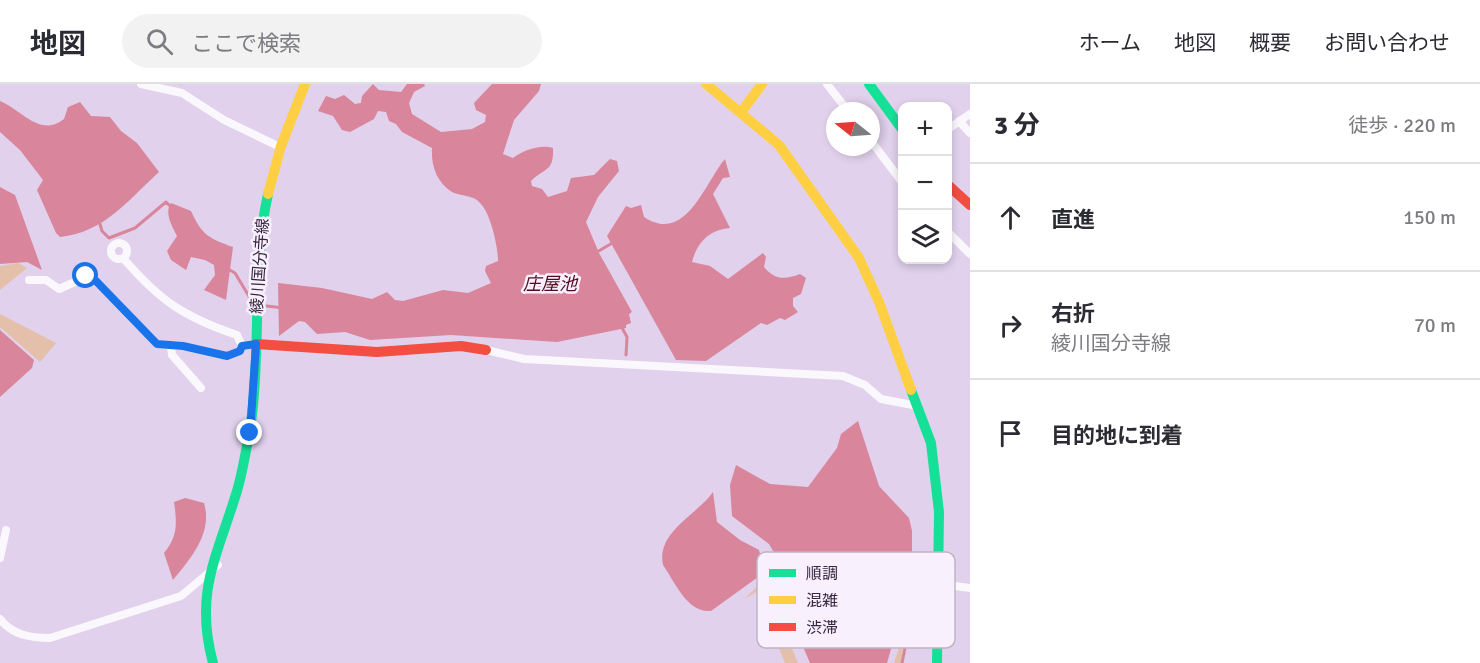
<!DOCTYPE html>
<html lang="ja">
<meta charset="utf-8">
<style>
body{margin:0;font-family:Signika,"Noto Sans JP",sans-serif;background:#f2f2f3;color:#2b2b33}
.controls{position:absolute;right:18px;top:18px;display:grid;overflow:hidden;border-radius:12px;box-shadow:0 3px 9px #0003}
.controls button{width:54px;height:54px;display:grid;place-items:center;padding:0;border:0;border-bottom:2px solid #e1e1e2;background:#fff;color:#2b2b33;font:30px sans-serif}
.compass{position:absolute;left:826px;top:18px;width:54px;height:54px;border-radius:50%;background:#fff;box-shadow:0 3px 9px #0003;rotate:287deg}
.stop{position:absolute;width:18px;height:18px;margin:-14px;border:4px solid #1a73e8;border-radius:50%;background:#fff}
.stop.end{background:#1a73e8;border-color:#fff;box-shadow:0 2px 6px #0008}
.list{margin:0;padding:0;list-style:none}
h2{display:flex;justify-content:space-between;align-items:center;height:78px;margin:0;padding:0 24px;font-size:26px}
h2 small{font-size:20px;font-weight:400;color:#7c7c81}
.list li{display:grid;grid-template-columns:39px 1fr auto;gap:18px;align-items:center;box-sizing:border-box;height:108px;padding:0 24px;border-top:2px solid #e1e1e2}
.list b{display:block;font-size:22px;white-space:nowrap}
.list p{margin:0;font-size:20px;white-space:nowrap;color:#7c7c81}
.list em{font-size:20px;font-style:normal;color:#7c7c81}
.icon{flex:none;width:33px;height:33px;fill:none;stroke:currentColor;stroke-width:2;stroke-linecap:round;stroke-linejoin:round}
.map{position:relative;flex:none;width:970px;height:579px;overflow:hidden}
header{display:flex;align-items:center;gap:36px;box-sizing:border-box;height:84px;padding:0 30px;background:#fff;border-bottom:2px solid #e1e1e2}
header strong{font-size:28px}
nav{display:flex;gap:33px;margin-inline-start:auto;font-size:21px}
.search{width:420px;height:54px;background:#f2f2f3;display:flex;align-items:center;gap:15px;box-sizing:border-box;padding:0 21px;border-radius:33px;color:#7c7c81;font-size:22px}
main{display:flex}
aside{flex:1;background:#fff}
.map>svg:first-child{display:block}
.green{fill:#e4c0aa}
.water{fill:#d9859b}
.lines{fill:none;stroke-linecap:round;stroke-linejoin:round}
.stream{stroke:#d9859b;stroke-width:3}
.street{stroke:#faf8fc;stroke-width:8}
.fast{stroke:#16e098;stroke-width:10}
.slow{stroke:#ffcf43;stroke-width:10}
.jam{stroke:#f24e42;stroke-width:10}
.route{stroke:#1a73e8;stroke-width:8}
.labels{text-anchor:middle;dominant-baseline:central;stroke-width:5;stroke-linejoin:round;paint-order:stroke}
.street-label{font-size:16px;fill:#35273f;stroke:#f8f0fd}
.water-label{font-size:18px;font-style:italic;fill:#530a1e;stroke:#f8f0fd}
.key{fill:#f8f0fd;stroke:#beb4c4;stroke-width:1.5}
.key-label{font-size:16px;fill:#35273f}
</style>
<header>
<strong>地図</strong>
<div class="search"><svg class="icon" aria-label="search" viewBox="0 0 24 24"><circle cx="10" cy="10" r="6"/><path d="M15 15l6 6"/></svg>ここで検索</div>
<nav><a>ホーム</a><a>地図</a><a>概要</a><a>お問い合わせ</a></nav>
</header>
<main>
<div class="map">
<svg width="970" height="579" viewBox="0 0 970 579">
<rect width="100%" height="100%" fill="#e1d1ec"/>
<path class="green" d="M 18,179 L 27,184 L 0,206 L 0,182 Z
M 0,230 L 56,259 L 40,278 L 0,243 Z
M 765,499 L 769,500 L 782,541 L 798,579 L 785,579 L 771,545 L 764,504 L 744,515 L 759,501 Z
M 916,513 L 923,515 L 926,525 L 904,558 L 901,579 L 894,579 Z"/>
<path class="water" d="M 373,0 L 379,6 L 401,8 L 407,0 L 424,0 L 425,2 L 414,8 L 409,19 L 412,30 L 441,48 L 472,45 L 485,38 L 486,31 L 476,26 L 474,19 L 492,0 L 541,0 L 539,7 L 514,36 L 503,70 L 513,74 C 523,66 541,60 553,64 C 554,88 545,83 531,97 L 532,102 L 542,105 L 548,113 L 567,107 L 571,94 L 594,91 L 610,75 L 617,77 L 619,87 L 598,113 L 586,138 L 599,169 L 632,228 L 629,230 L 631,239 L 626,241 L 626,244 L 557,258 L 451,251 L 370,256 L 345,248 L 317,250 L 305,238 L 299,237 L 279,252 L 278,199 L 322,204 L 372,215 L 387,208 L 395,216 L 403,217 L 443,206 L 468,209 L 491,199 L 485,187 L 486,182 L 498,177 C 498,163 491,131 481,120 C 473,110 462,113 452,108 C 436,98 431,81 432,64 L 402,48 L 396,40 L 389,37 L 386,28 L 378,27 L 374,35 L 350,48 L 342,46 L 333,32 L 318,27 L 326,12 L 335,15 L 344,11 L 355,20 L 361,19 L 362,12 Z
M 0,17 C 22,26 40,54 64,35 L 68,23 L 80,18 L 91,32 L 110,33 L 121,47 L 137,59 L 159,88 C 127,117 105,148 60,153 L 56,149 L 37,106 L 43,96 L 20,66 L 0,48 Z
M 725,75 L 730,93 L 723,94 L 713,110 L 730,144 C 709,146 697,158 692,178 L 710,182 L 728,195 L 763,169 L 766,173 L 764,183 C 775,196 784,196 800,190 L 806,194 L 801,210 L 793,214 L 793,222 L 798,228 L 785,236 L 780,234 L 767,241 L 761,239 L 706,277 L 676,276 L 607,152 L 626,122 L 631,124 L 641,121 L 644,133 C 686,161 705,98 725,75 Z
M 0,103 L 15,111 L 42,186 L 27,178 L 0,180 Z
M 171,119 L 191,127 C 202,151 208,154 233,163 L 226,216 L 204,206 L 215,191 L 214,181 L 205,176 L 191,173 L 186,186 L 171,176 L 167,167 L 177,152 C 172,142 164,129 171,119 Z
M 0,246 L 34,276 L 32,284 L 0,313 Z
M 858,337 L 879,402 L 909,434 L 912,447 L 912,482 L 907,510 L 887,579 L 810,579 L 792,537 L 776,472 L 769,460 L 732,432 L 730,401 L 736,381 L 770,400 L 808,403 L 837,364 L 841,350 Z
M 713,408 L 717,438 L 740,456 L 759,466 L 765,488 L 711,527 C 687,529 675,498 663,481 C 656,448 697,431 713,408 Z
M 185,414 L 204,419 C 213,449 191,474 173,496 L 164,469 C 178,452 177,439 174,418 Z"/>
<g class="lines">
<path class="stream" d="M 100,140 L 102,147 L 109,154 L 135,144 L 166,118 L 172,124
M 597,168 L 614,158
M 228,185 L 235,189 L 250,214
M 267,222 L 283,224
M 621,242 L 627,253 L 626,271
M 907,487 L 933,480 L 933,478
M 902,579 L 906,559 L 920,541 L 928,517 L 904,507"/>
<path class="street" d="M 141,0 L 182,9 L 224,36 L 280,63
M 827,0 L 848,27
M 959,37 L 970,49
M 948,45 L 970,30
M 871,57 L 902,98
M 948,148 L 970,170
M111 167a8 8 0 1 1 16 0a8 8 0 1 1-16 0Z
M 123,174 C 160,217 184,233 237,251 L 242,262
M 29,196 L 46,196 L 59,205 L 86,193 L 96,197 L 157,260 L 182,262 L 227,272 L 240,267 L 242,262 L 256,260
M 171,263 L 172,271 L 201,304
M 486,266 L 524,275 L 843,292 L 865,301 L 881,315 L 918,322
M 0,474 L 6,446
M 940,500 L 970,504
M 0,535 C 12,551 31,554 50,554 L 181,512 L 218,481"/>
<path class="fast" d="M 869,0 L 902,45
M 911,306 L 931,359 L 939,428 L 937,579
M 213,579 C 194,508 217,473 237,407 C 244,383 248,357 252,331 C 261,257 252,183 268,110"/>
<path class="slow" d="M 706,0 L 779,61 L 859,174 L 879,218 L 911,306
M 742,27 L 762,0
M 268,110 L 281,62 L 305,0"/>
<path class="jam" d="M 948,101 L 970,121
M 256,260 L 377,268 L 461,262 L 486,266"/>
</g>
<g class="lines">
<path class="route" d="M 86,192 L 96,197 L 157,260 L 183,262 L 227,272 L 240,267 L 242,262 L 256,260 L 250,349"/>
</g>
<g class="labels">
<g class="street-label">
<text transform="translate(260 182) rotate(-86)">綾川国分寺線</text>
</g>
<g class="water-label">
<text x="550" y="200">庄屋池</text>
</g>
</g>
<rect x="757" y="468" width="198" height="96" rx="9" class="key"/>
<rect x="769" y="485" width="27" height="8" fill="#16e098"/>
<rect x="769" y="512" width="27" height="8" fill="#ffcf43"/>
<rect x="769" y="539" width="27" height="8" fill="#f24e42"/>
<g class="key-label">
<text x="806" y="495">順調</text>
<text x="806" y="522">混雑</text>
<text x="806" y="549">渋滞</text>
</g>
</svg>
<div class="controls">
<button>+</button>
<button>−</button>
<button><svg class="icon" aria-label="layers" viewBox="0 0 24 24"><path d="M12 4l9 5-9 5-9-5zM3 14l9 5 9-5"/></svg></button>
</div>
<svg class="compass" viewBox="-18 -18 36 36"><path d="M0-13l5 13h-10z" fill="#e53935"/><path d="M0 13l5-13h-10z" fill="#7c7c81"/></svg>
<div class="stop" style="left:86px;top:192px"></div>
<div class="stop end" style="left:250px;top:349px"></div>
</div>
<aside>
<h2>3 分<small>徒歩 · 220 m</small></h2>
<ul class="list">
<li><svg class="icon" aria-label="ahead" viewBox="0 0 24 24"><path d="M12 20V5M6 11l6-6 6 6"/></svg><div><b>直進</b></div><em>150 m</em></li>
<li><svg class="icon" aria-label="right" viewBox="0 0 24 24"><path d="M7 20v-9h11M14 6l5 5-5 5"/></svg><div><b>右折</b><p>綾川国分寺線</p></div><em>70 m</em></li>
<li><svg class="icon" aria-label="arrive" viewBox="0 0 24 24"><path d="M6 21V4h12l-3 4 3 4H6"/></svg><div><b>目的地に到着</b></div></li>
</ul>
</aside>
</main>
